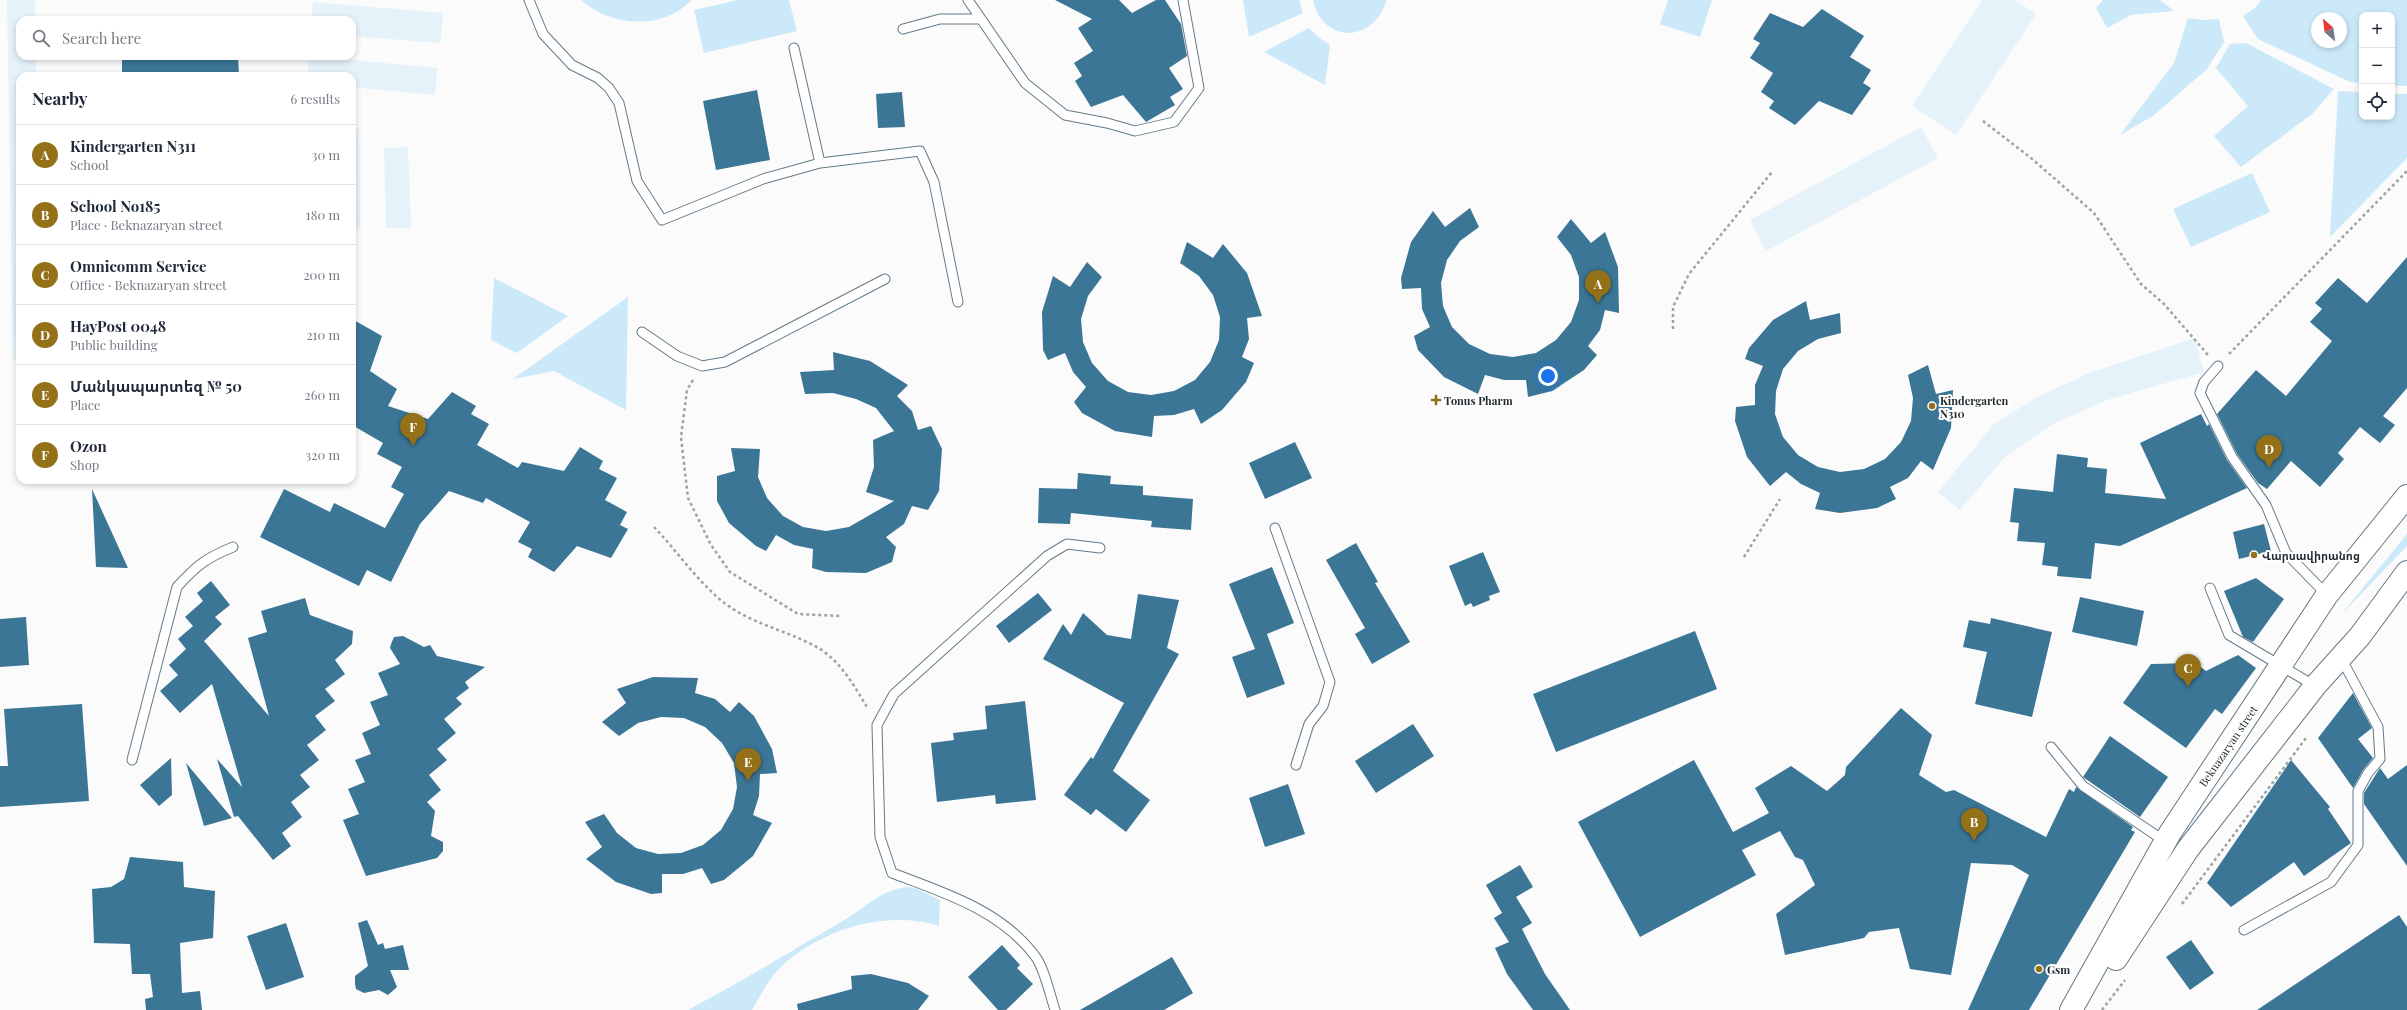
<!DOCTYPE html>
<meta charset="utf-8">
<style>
body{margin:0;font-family:"Playfair Display","Noto Sans Armenian",serif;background:#f6f6f7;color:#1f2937}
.controls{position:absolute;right:12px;top:12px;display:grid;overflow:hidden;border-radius:8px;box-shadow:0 2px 6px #0003}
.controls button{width:36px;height:36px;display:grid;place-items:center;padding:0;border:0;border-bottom:1px solid #e0e1e3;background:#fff;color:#1f2937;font:20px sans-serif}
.compass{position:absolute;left:2311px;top:12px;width:36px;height:36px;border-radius:50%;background:#fff;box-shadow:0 2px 6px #0003;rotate:332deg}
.you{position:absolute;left:1548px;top:376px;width:14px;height:14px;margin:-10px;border:3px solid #fff;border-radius:50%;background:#1a73e8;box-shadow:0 0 0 6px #1a73e833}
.badge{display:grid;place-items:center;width:26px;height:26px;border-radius:50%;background:#947018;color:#fff;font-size:13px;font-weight:700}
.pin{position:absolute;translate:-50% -33px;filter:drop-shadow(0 1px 2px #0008)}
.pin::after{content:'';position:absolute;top:21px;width:14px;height:12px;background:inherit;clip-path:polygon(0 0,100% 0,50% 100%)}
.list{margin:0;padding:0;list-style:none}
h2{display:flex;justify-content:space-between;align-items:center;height:52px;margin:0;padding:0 16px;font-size:17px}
h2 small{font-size:13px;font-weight:400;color:#747a83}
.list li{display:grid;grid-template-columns:26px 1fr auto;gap:12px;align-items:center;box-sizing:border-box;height:60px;padding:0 16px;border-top:1px solid #e0e1e3}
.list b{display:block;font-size:15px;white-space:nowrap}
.list p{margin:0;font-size:13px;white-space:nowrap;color:#747a83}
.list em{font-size:13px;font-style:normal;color:#747a83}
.icon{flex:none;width:22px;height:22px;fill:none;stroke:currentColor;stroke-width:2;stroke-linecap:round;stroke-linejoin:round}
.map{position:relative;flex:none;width:2407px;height:1010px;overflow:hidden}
.search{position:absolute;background:#fff;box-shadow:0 2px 6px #0003;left:16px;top:16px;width:340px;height:44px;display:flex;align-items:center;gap:10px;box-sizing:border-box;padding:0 14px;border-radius:12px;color:#747a83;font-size:15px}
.panel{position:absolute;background:#fff;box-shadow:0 2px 6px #0003;left:16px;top:72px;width:340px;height:412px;border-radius:12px}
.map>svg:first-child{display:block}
.built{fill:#e5f2fa}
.green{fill:#cce9fa;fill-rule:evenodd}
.building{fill:#3b7697}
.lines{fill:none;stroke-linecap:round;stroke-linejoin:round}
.service-casing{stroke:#637a88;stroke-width:11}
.tertiary-casing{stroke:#637a88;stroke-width:24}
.path{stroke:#9da2a4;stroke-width:2.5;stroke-dasharray:3 3;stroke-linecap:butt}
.service{stroke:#fff;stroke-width:9}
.tertiary{stroke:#fff;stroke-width:22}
.poi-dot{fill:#947018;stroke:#fff;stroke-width:1.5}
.labels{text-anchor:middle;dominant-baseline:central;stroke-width:4;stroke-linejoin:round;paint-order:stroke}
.poi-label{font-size:11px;font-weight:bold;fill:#202a2f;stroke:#fff;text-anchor:start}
.street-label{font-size:11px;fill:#202a2f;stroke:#fff}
</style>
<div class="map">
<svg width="2407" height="1010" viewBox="0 0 2407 1010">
<rect width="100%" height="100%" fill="#fbfbfb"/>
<path class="built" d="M 7,0 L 35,0 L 35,20 L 20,20 L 20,56 L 36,56 L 36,76 L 20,76 L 20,359 L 13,359 Z
M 1982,0 L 2015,0 L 2036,14 L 1956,135 L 1912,106 Z
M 313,2 L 443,13 L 440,43 L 352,36 L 352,20 L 311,20 Z
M 309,56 L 437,68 L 435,95 L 352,87 L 352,76 L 307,76 Z
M 1921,127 L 1938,158 L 1766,251 L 1750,220 Z
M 352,129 L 359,129 L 360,228 L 352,229 Z
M 408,147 L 411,228 L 386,228 L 384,148 Z
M 2195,338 L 2204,372 L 2107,400 L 2053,424 L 2005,457 L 1960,510 L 1938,492 L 1994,424 L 2037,397 L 2092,372 Z"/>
<path class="green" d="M 581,0 L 692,0 C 687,4 681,10 675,13 C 644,29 606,22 581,0 Z
M 738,0 L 789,0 L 797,31 L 704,53 L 694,10 Z
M 1243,0 L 1299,0 L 1303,13 L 1249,37 Z
M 1313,0 L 1386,0 L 1386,2 C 1372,43 1323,44 1313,0 Z
M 1668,0 L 1712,0 L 1700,37 L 1660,24 Z
M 2103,0 L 2160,0 L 2174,11 L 2131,15 L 2107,28 L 2096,8 Z
M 2261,0 L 2407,0 L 2407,86 L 2392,86 L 2392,15 L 2362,15 L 2362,83 L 2350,82 L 2258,39 L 2243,16 L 2256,7 ZM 2317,18 L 2341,18 L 2341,42 L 2317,42 Z
M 2188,18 L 2205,20 L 2219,19 L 2224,42 L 2207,69 L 2153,116 L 2120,135 L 2174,63 Z
M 1309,28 L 1318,37 L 1330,45 L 1325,85 L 1264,52 Z
M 2246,43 L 2334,89 L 2312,114 L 2241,167 L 2214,136 L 2248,106 L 2216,68 L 2230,44 Z
M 2338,91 L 2362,92 L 2362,117 L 2392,117 L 2392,94 L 2407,94 L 2407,158 L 2330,237 Z
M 2252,173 L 2270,212 L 2191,247 L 2173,209 Z
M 494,278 L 568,316 L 517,353 L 491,340 Z
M 628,297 L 626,410 L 554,371 L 513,379 Z
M 2407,534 L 2407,546 L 2340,616 Z
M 907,887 L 915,888 L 940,900 L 939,926 C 886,909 818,930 779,969 C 768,980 760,997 752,1010 L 688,1010 C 740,982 790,952 841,922 C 864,909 880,890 907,887 Z"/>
<path class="building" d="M 1055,0 L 1119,0 L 1132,13 L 1156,0 L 1165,0 L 1181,24 L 1187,56 L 1169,68 L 1183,89 L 1170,97 L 1175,105 L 1146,122 L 1123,95 L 1091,107 L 1075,81 L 1082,76 L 1074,63 L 1093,51 L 1078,28 L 1092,19 Z
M 1822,9 L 1864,36 L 1850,57 L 1871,70 L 1863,83 L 1871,88 L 1852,115 L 1819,101 L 1795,125 L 1769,108 L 1774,101 L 1761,92 L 1773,73 L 1750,58 L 1760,43 L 1753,39 L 1770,13 L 1803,27 Z
M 132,56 L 238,56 L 239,76 L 122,76 L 122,58 Z
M 757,90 L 770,160 L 716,170 L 703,101 Z
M 902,92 L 905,127 L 878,128 L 876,94 Z
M 1470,208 L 1479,227 L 1460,241 L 1447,260 L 1441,283 L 1443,306 L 1452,327 L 1469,344 L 1490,354 L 1513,357 L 1536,353 L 1556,340 L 1571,322 L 1579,300 L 1579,277 L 1571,255 L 1557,237 L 1571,219 L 1591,243 L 1605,232 L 1618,267 L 1619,313 L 1605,310 L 1600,330 L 1588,346 L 1597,355 L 1584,370 L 1552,391 L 1528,397 L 1526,380 L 1504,380 L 1485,375 L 1478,394 L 1444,377 L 1418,350 L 1414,336 L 1430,327 L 1422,309 L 1421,288 L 1402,289 L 1401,278 L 1411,242 L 1433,211 L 1445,227 Z
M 1187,242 L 1213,258 L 1223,244 L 1247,273 L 1262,316 L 1247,318 L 1249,339 L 1242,357 L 1254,363 L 1246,382 L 1222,410 L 1201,424 L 1194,409 L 1174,415 L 1154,416 L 1152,437 L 1115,431 L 1082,413 L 1074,402 L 1086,387 L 1073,372 L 1065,353 L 1048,360 L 1043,350 L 1042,312 L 1053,276 L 1070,287 L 1087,262 L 1102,277 L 1088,296 L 1081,319 L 1083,342 L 1092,363 L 1108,381 L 1128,392 L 1151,395 L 1174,391 L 1195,380 L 1210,362 L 1219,340 L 1220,317 L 1213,295 L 1199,276 L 1180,263 Z
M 2407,257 L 2407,388 L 2383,416 L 2395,425 L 2380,443 L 2360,427 L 2338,453 L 2344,459 L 2320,487 L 2291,461 L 2267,489 L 2258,483 L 2237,454 L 2217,414 L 2256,370 L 2286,396 L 2332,341 L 2310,322 L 2322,309 L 2315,303 L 2338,278 L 2367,303 Z
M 1806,301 L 1810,320 L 1840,313 L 1841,333 L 1818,339 L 1798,351 L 1783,369 L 1776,391 L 1775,414 L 1783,437 L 1798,455 L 1818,467 L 1840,472 L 1864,469 L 1885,459 L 1901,442 L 1911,421 L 1913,398 L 1908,375 L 1928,365 L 1936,394 L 1953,390 L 1951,428 L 1933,470 L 1921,461 L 1908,478 L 1890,487 L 1896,499 L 1877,508 L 1840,513 L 1815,509 L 1820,493 L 1801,484 L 1786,472 L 1770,486 L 1747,457 L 1735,421 L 1736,407 L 1755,405 L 1755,385 L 1763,366 L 1745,359 L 1749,348 L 1773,320 Z
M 352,319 L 382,336 L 370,371 L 397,389 L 388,406 L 428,419 L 452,392 L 476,406 L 471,414 L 489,424 L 477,445 L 518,468 L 522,462 L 564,471 L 580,447 L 603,461 L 599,469 L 617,478 L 605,500 L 627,512 L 620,525 L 628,529 L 611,558 L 577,546 L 554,572 L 528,557 L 532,549 L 518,542 L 530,522 L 486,498 L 483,503 L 449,491 L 420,524 L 391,582 L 367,570 L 359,586 L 260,537 L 284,489 L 330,512 L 334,503 L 385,528 L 404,494 L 391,487 L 402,467 L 377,454 L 383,443 L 352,425 Z
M 833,352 L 870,361 L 908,385 L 897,396 L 912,411 L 918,430 L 931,426 L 942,449 L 939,491 L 928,510 L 912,506 L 904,524 L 886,537 L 896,547 L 892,562 L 866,573 L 826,572 L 812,568 L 813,549 L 794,545 L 776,535 L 766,551 L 756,546 L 729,523 L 717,501 L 717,476 L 735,471 L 731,448 L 760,449 L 758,477 L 767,498 L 783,516 L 803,527 L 826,531 L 849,527 L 894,501 L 866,492 L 874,467 L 873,440 L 894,431 L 876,408 L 856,399 L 833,393 L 805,394 L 800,372 L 834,370 Z
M 2201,414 L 2207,426 L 2209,424 L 2227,460 L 2247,488 L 2120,546 L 2095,543 L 2091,579 L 2057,576 L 2058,567 L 2042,565 L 2045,543 L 2017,541 L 2019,523 L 2010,522 L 2014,488 L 2053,492 L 2057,454 L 2088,458 L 2087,467 L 2107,469 L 2105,493 L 2166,499 L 2140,443 Z
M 1295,442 L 1312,478 L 1265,499 L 1249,463 Z
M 1078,473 L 1111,476 L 1110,484 L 1143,486 L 1143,495 L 1193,499 L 1191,530 L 1151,527 L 1152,521 L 1071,513 L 1070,524 L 1038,523 L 1039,488 L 1077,489 Z
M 92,489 L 128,568 L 96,567 Z
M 2264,524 L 2271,551 L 2239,559 L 2233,532 Z
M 1356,543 L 1378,582 L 1375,583 L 1410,642 L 1372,664 L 1355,634 L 1365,628 L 1326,560 Z
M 1483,552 L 1500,592 L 1489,596 L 1490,600 L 1473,607 L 1471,603 L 1465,606 L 1449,566 Z
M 1272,567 L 1294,623 L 1267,634 L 1285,684 L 1247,698 L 1232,657 L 1255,649 L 1229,584 Z
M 2256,578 L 2284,599 L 2253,642 L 2243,637 L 2224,591 Z
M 211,581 L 230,605 L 215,617 L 222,624 L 204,641 L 269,716 L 248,638 L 267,632 L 261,611 L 305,598 L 310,615 L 353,631 L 352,644 L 335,660 L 345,674 L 325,689 L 335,701 L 315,716 L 326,730 L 307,745 L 319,760 L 300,775 L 310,787 L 291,802 L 302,817 L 282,833 L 291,846 L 273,860 L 238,816 L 234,817 L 217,759 L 242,787 L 212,684 L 180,713 L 160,691 L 178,675 L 169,665 L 186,649 L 178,639 L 193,626 L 185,617 L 203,601 L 197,593 Z
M 1038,593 L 1052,610 L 1009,643 L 996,626 Z
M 1138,594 L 1179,600 L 1167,648 L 1179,654 L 1113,771 L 1150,800 L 1126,832 L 1096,809 L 1091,815 L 1064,795 L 1091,757 L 1093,759 L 1124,703 L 1043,659 L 1063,624 L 1071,635 L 1083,613 L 1107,635 L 1131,639 Z
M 2080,597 L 2144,611 L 2137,646 L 2072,632 Z
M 26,617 L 29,665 L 0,667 L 0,619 Z
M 1991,618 L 2052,632 L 2032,717 L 1975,704 L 1987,652 L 1963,647 L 1969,620 L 1990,624 Z
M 1695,631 L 1717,689 L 1556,752 L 1533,694 Z
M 403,636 L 424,647 L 430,645 L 437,656 L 485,667 L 465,682 L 469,688 L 456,698 L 462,704 L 444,719 L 456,733 L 437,749 L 447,760 L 429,775 L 441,790 L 427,802 L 435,811 L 431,836 L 443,842 L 443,851 L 437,858 L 366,876 L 343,820 L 359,814 L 348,789 L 365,782 L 355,760 L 371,754 L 362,733 L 380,725 L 370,702 L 388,695 L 378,673 L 400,664 L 390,648 L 391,644 L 394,637 Z
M 2238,655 L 2256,668 L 2222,714 L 2215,709 L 2186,748 L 2123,703 L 2151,664 L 2195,663 L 2206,671 Z
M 653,677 L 698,678 L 695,693 L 715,699 L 730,712 L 739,702 L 754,716 L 772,749 L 777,773 L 760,774 L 759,796 L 753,815 L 772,823 L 753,856 L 724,880 L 711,884 L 702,868 L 683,874 L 662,874 L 662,893 L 651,894 L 616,882 L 586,859 L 602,847 L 585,822 L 604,814 L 617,833 L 636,848 L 658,854 L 681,853 L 703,845 L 721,830 L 733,809 L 737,787 L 734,763 L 722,743 L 705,727 L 684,718 L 661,717 L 638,723 L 619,736 L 602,722 L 626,703 L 617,689 Z
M 2353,693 L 2372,728 L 2358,739 L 2373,758 L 2363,770 L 2353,788 L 2318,738 Z
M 1025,701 L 1036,800 L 996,804 L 995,795 L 937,802 L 931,743 L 954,740 L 953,733 L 987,729 L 985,706 Z
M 82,704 L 89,801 L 0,807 L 0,766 L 8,766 L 4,709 Z
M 1901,708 L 1932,735 L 1919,775 L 1946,792 L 1954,790 L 2046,837 L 2069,789 L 2074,792 L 2076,787 L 2133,827 L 2131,830 L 2135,832 L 2029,1010 L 1968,1010 L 2029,875 L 2012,865 L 1971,863 L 1951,975 L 1910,969 L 1899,928 L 1869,932 L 1864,938 L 1785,955 L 1776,914 L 1815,885 L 1803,860 L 1795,857 L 1780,831 L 1742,850 L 1756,875 L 1640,937 L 1578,822 L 1694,760 L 1733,832 L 1769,813 L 1755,788 L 1791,766 L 1827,791 L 1845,775 L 1846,767 Z
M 1413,724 L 1434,756 L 1376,793 L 1355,761 Z
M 2110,736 L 2168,777 L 2140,817 L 2083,777 Z
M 171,758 L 172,795 L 159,806 L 140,785 Z
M 2291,760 L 2330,807 L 2328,809 L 2351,843 L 2304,876 L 2294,862 L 2231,907 L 2207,883 Z
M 186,763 L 232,818 L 204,826 Z
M 2407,765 L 2407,866 L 2364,804 L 2364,793 L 2380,768 L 2388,779 Z
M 1288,784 L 1305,834 L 1265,847 L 1249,798 Z
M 130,857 L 183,862 L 184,887 L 215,891 L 213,938 L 180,943 L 182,993 L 200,991 L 202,1010 L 146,1010 L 145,999 L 153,997 L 150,974 L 132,974 L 130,944 L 94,943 L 92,889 L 111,887 L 124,879 Z
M 1520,865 L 1533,887 L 1516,897 L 1532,923 L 1522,929 L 1545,974 L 1570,1010 L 1533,1010 L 1507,974 L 1495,948 L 1509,942 L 1494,918 L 1502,913 L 1486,885 Z
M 2399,915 L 2407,927 L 2407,1010 L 2257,1010 Z
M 367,920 L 378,945 L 383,943 L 385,949 L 403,945 L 409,970 L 390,970 L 397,987 L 388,995 L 379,990 L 364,993 L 356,989 L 355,984 L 355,976 L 368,966 L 358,923 Z
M 286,923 L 304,977 L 266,990 L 247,936 Z
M 2191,940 L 2214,973 L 2190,990 L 2166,957 Z
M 1002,945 L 1020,965 L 1017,968 L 1033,984 L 1006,1010 L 998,1010 L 968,977 Z
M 1172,957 L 1193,993 L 1164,1010 L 1080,1010 Z
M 871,974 L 908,983 L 929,996 L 918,1010 L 798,1010 L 797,1004 L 852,989 L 851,976 Z"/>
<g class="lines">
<g class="service-casing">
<path id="service" d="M 529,0 L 543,34 L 572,65 L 598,78 L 609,88 L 619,103 L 637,181 L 662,220 L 763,179 L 820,163 L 920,151 L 934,182 L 958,302
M 968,0 L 1025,83 L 1065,115 L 1107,123 L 1135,131 L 1174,122 L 1199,88 L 1183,0
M 903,29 L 940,19 L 981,19
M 794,48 L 820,163
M 642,332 L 677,356 L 702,366 L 725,362 L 885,279
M 2218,366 L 2204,382 L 2200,393 L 2232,457 L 2266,505 L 2286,553 L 2327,595
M 1275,528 L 1330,682 L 1323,706 L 1309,724 L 1296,765
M 2210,588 L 2229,635 L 2315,686
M 2051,747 L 2083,786 L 2166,842
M 132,760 L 177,587 C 197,565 206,558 233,547
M 2244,930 L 2331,882 L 2358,845 L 2358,791 L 2368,773 L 2380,759 L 2378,727 L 2341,658
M 1055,1010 C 1050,995 1044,967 1035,956 C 1001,910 942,892 892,873 L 880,837 L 877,725 L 894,694 L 1047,556 L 1067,544 L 1100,548"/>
</g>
<g class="tertiary-casing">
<path id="tertiary" d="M 2116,959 L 2188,849 L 2315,686 L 2360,636 L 2407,572
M 2071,1010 L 2170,833 L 2327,595 L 2407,496"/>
</g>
<path class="path" d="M 1983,121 L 2031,158 L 2094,213 L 2141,284 L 2164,304 L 2208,355
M 1673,329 L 1673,307 L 1689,274 L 1772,172
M 2229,354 L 2407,171
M 693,380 L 687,390 L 681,437 L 688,498 L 711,545 L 730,572 L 798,614 L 841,616
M 654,527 C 678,552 699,584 727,605 C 754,624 784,630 813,645 C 838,657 854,685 868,709
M 1744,557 L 1780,499
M 2182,904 L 2306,738
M 2102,1010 L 2125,980"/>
<use href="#service" class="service"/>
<use href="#tertiary" class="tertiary"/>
</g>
<g class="poi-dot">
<path d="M1434 394h4v4h4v4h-4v4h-4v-4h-4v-4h4z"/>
<circle cx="1932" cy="406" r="4"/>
<circle cx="2254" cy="555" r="4"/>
<circle cx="2039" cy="969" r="4"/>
</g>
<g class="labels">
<g class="poi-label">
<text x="1444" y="400">Tonus Pharm</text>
<text x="1940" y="400">Kindergarten<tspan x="1940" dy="13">N310</tspan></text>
<text x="2262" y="555">Վարսավիրանոց</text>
<text x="2047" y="969">Gsm</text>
</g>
<g class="street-label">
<text transform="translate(2228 746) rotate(-56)">Beknazaryan street</text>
</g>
</g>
</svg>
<div class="controls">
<button>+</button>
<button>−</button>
<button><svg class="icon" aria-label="locate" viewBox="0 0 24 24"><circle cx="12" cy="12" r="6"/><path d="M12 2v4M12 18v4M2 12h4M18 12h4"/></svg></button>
</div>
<svg class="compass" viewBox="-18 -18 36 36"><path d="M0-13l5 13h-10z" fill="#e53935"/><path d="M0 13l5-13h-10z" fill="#747a83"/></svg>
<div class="you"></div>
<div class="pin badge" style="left:1598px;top:303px">A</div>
<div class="pin badge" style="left:1974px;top:841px">B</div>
<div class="pin badge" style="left:2188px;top:687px">C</div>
<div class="pin badge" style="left:2269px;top:468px">D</div>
<div class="pin badge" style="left:748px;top:781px">E</div>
<div class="pin badge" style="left:413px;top:446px">F</div>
<div class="search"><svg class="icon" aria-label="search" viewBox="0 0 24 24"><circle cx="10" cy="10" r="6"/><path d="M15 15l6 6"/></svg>Search here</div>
<section class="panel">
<h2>Nearby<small>6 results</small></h2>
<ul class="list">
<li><span class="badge">A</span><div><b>Kindergarten N311</b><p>School</p></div><em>30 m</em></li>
<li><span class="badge">B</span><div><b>School No185</b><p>Place · Beknazaryan street</p></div><em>180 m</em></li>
<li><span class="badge">C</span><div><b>Omnicomm Service</b><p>Office · Beknazaryan street</p></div><em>200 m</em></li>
<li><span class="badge">D</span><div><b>HayPost 0048</b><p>Public building</p></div><em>210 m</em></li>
<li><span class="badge">E</span><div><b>Մանկապարտեզ № 50</b><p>Place</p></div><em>260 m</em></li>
<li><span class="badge">F</span><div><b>Ozon</b><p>Shop</p></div><em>320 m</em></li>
</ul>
</section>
</div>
